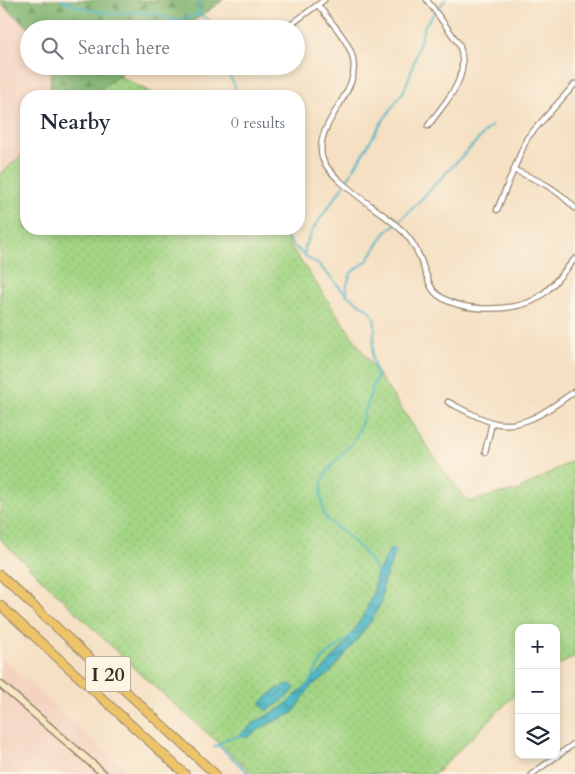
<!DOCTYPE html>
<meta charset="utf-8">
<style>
body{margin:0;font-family:Cardo,serif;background:#f6f6f7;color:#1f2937}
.controls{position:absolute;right:15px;bottom:15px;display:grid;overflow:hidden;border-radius:10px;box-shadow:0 2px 8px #0003}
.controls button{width:45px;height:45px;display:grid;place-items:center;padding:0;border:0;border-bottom:1px solid #e0e1e3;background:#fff;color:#1f2937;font:25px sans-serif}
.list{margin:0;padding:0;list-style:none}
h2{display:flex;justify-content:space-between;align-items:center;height:65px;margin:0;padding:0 20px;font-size:21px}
h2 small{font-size:16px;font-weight:400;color:#747a83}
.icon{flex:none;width:28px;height:28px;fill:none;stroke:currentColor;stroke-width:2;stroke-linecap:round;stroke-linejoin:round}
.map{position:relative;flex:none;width:575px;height:774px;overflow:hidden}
.search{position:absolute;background:#fff;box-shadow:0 2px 8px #0003;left:20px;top:20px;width:285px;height:55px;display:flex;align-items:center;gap:12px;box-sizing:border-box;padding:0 18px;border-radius:28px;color:#747a83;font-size:19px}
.panel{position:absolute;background:#fff;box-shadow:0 2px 8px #0003;left:20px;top:90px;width:285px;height:145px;border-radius:20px}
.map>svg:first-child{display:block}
.built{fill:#f4d3c0}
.grass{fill:url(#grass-dots);stroke:#6f8051}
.forest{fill:url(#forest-firs);stroke:#5e7048}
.water{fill:url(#water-waves);stroke:#427072}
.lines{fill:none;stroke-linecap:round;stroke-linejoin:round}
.stream{stroke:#4ab6c6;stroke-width:2}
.minor-casing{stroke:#988570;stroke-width:7}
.secondary-casing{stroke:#988570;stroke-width:9}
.motorway-casing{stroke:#988570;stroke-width:10}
.minor{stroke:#fff;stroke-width:4.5}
.secondary{stroke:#f8e7c3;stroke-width:6}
.motorway{stroke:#eec469;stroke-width:8}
.labels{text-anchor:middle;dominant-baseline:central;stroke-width:4.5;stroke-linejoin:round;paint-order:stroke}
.shield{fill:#fcf5e5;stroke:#75675a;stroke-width:1}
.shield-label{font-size:20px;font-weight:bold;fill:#3b2a1e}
</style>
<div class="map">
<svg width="575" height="774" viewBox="0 0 575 774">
<defs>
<pattern id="grass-dots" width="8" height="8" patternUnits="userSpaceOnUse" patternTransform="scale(1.25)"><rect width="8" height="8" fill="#a3d584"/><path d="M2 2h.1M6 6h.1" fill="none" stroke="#8db772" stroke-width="1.8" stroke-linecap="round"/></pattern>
<pattern id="forest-firs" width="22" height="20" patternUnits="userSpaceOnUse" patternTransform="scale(1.25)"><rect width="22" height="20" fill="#82b672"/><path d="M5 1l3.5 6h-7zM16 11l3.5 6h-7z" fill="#6c945d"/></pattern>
<pattern id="water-waves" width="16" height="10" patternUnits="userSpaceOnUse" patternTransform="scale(1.25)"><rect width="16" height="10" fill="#4ab6c6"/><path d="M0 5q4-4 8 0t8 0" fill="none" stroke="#3f94a0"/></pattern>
</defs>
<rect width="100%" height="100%" fill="#fcf5e5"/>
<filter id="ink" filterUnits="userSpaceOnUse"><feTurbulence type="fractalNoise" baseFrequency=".02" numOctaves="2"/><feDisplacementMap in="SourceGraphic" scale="10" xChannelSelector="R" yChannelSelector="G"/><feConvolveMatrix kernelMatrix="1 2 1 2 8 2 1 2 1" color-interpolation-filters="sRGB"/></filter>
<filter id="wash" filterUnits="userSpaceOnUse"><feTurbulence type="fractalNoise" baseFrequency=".0096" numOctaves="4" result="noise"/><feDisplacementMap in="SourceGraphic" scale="20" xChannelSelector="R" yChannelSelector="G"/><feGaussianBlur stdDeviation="1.12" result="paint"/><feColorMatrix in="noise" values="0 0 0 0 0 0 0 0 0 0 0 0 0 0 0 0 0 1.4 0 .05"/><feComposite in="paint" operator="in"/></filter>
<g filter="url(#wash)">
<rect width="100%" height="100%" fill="#f5e0c3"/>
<path class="built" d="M 0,3 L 30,29 L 29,29 L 29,66 L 51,66 L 50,96 L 26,96 L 26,152 L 0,174 Z
M 0,657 L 71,721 L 130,774 L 0,774 Z"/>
<path class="grass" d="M 117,75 L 158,96 L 92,96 Z
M 26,152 L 26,229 L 279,229 L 444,471 L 468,502 L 501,493 L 517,491 L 575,459 L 575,656 L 556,667 L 556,628 L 519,628 L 519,691 L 435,774 L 254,774 L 138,672 L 0,539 L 0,174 Z"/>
<path class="forest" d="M 0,0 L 223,0 L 183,29 L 30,29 L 0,3 Z
M 51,66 L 130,66 L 92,96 L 50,96 Z"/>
<path class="water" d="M 394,548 L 396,552 L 384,581 L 381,603 L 372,620 L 349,650 L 329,674 L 311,686 L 293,713 L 265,726 L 246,738 L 240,734 L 257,721 L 283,707 L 325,667 L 346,643 L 365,612 L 374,591 L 376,576 L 390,549 Z
M 290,684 L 295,688 L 293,691 L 278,704 L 266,711 L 260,704 C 267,696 280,685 290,684 Z"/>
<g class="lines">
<path class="stream" d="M 62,0 L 78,7 L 100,12 L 115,14 L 133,12 L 158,14 L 176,21 L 200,14 L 213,23 L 217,29
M 197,0 L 200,14
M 224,66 L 235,86 L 233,96
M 280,229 L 293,245 L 305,256 L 319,265 L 347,295 L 370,311 L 374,317 L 375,327 L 372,357 L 377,377 C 368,395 366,415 357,434 C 346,459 315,468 322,502 C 323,506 323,513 325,517 C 328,521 335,526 339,529 C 354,542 372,557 378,575
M 305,256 L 305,246 L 313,229 L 344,185 L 380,125 L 404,90 L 411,72 L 425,25 L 445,0
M 347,294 L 347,284 L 351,273 L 367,261 L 385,233 L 408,213 L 491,126
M 309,683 L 323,658 L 352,635
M 218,745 L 250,774
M 214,747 L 226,739 L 243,735"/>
</g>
</g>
<g filter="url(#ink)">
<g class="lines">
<g class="minor-casing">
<path id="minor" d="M 427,0 L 459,44 C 472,78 446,100 428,126
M 318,5 C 329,20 346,37 352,55 C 364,92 314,120 322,157 C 328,179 378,209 396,225 C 410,236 419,252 424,269 C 427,276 429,284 433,290 C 451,313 512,313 536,299 C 552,289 562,273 575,259
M 285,29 L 324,0
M 514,170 C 540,181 555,187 575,208
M 497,210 L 527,138 L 575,84
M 448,402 C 462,409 476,417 491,422 C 522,432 551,408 575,391
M 485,452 L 492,423
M 532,774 L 575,743"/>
</g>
<g class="secondary-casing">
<path id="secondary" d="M 0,684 L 104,774"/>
</g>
<g class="motorway-casing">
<path id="motorway" d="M 0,575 L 215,774
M 0,605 L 185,774"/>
</g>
<use href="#minor" class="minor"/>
<use href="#secondary" class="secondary"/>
<use href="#motorway" class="motorway"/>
</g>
</g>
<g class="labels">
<rect class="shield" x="85.5" y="656.5" width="45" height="35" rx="4"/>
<g class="shield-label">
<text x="108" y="674">I 20</text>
</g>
</g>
</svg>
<div class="controls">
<button>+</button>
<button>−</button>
<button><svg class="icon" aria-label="layers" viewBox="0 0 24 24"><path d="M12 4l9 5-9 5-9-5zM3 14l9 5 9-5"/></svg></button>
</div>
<div class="search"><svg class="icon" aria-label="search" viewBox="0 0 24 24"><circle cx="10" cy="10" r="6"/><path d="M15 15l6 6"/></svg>Search here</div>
<section class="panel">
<h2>Nearby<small>0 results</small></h2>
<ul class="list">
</ul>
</section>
</div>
